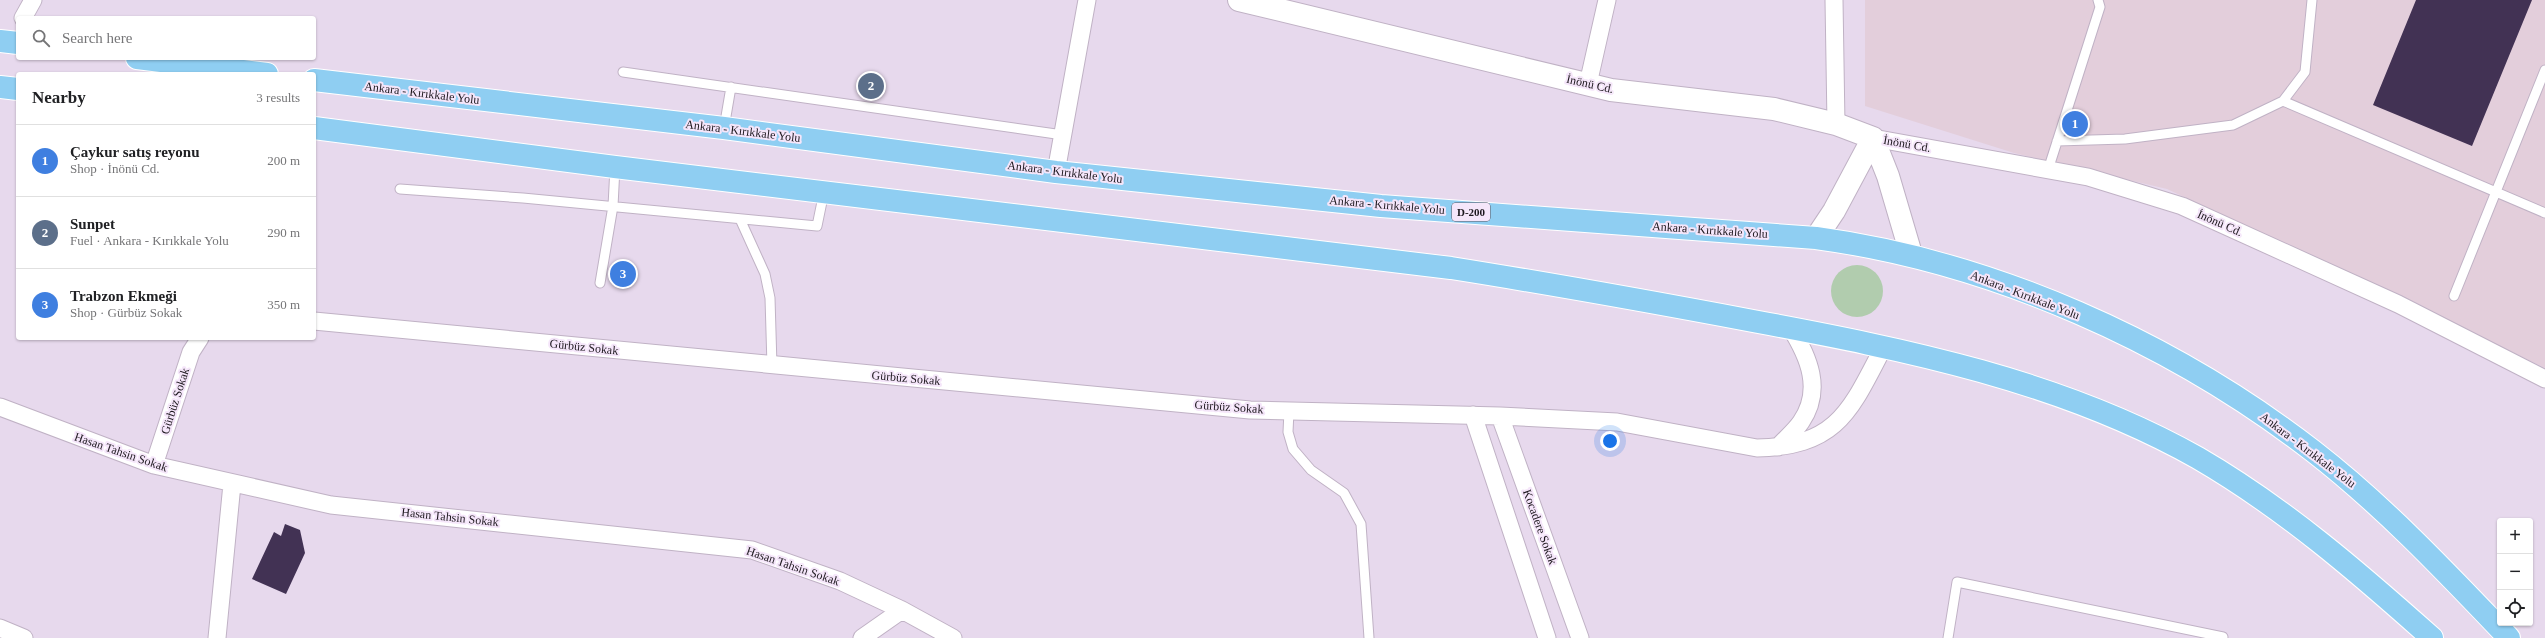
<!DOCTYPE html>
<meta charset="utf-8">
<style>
body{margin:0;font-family:"Times New Roman",serif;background:#f2f2f2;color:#202124}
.controls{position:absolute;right:12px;bottom:12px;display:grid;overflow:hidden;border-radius:4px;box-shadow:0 1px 3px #0004}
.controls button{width:36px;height:36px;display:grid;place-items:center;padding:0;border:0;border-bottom:1px solid #e0e0e0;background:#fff;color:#202124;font:20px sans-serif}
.you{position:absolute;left:1610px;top:441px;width:14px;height:14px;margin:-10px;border:3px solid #fff;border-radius:50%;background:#1a73e8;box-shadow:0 0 0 6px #1a73e833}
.badge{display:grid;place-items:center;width:26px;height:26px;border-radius:50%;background:#336c54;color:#fff;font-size:13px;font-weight:700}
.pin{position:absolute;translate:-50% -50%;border:2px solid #fff;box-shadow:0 1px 4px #0006}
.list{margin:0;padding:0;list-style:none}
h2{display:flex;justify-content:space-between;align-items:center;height:52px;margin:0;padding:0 16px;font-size:17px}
h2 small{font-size:13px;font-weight:400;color:#757577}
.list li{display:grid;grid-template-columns:26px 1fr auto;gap:12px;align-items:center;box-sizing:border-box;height:72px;padding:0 16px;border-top:1px solid #e0e0e0}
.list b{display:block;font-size:15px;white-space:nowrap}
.list p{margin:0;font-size:13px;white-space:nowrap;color:#757577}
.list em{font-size:13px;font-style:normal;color:#757577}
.icon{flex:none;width:22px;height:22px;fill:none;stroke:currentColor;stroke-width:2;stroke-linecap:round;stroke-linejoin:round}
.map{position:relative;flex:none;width:2545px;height:638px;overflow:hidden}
.search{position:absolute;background:#fff;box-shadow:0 1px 3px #0004;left:16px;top:16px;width:300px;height:44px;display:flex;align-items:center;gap:10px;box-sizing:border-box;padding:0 14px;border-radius:4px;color:#757577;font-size:15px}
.panel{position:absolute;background:#fff;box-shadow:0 1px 3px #0004;left:16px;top:72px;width:300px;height:268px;border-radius:4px}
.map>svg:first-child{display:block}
.industrial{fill:#e3cedb}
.green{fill:#b1ccae}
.building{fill:#423254}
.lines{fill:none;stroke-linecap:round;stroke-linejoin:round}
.service-casing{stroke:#c0b2c5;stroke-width:11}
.minor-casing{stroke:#c0b2c5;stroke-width:19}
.tertiary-casing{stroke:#c0b2c5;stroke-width:24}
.trunk-casing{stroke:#fff;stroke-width:24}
.service{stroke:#fff;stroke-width:9}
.minor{stroke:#fff;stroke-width:17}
.tertiary{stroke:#fff;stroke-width:22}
.trunk{stroke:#8fcef2;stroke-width:22}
.labels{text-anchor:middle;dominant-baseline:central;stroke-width:4;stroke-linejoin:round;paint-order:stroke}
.shield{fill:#f5e6fa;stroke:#5d555f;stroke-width:1}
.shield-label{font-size:11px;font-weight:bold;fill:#1c171d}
.street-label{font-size:12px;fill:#1c171d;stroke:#f5e6fa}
</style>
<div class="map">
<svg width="2545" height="638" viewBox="0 0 2545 638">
<rect width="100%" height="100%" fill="#e7d9ed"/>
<path class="industrial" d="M 1865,0 L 2545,0 L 2545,368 L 2167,189 L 2014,153 L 1865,106 Z"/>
<path class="green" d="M1831 291a26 26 0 1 1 52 0a26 26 0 1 1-52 0Z"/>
<path class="building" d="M 2416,0 L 2532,0 L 2472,146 L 2373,105 Z
M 285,524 L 300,530 L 305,553 L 286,594 L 252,579 L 274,532 L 281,536 Z"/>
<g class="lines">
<g class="service-casing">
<path id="service" d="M 623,72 L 1063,135
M 2283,101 L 2545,213
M 724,128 L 731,87
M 2057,141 L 2125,139 L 2233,125 L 2283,101 L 2305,72 L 2312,0
M 2048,170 L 2100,7 L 2098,0
M 400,189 L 523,198 L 817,226 L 824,192
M 740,219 L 765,274 L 770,298 L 772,366
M 600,283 L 613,206 L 615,167
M 2454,296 L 2545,70
M 1289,411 L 1288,432 L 1293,449 L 1311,470 L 1344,493 L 1361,524 L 1369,638
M 1948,638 L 1957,582 L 2223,637"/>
</g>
<g class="minor-casing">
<path id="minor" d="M 1834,0 L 1836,124
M 23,18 L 33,0
M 1588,84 L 1607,0
M 1873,138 L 2088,177 L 2182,206 L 2398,304 L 2545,379
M 1056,172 L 1087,0
M 314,321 L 1250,410 L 1500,416 L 1617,422 L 1757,448 C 1838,446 1850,411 1884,346
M 0,407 L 154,465 L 331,505 L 752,550 L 840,581 L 902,610
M 1473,415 L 1547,638
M 1500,416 L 1580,638
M 1778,447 C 1785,439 1795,431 1801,422 C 1823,390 1809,357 1790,327
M 154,465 L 191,352 L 200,338
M 0,628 L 24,638
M 217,638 L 232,484
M 862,638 L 902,610 L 953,638"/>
</g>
<g class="tertiary-casing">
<path id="tertiary" d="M 1239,0 L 1611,90 L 1774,109 L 1836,124 L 1873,138
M 1873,138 L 1888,176 L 1911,254
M 1816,238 L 1834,211 L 1873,138"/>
</g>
<g class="trunk-casing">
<path id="trunk" d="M 0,41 L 18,43
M 137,58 L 267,74
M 314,80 L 724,128 L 1056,172 L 1381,206 L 1816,238 C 1993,262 2172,342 2313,451 C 2384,506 2447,573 2509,638
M 0,87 L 18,89
M 314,128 L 615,167 L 1451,268 C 1552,284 1652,302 1753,321 C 1904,349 2062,381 2198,458 C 2284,508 2358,572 2432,638"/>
</g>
<use href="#service" class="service"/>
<use href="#minor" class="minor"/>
<use href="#tertiary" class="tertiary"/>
<use href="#trunk" class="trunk"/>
</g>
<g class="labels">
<rect class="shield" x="1452" y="203" width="38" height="18" rx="3"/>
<g class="shield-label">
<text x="1471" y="212">D-200</text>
</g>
<g class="street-label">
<text transform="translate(1590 84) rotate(13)">İnönü Cd.</text>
<text transform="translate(422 93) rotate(7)">Ankara - Kırıkkale Yolu</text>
<text transform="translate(743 131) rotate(7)">Ankara - Kırıkkale Yolu</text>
<text transform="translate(1907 144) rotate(10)">İnönü Cd.</text>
<text transform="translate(1065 172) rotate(7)">Ankara - Kırıkkale Yolu</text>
<text transform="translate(1387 205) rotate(5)">Ankara - Kırıkkale Yolu</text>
<text transform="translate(2220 223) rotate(24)">İnönü Cd.</text>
<text transform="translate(1710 230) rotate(4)">Ankara - Kırıkkale Yolu</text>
<text transform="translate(2025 295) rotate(21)">Ankara - Kırıkkale Yolu</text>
<text transform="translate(584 347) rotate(6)">Gürbüz Sokak</text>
<text transform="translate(906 378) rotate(5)">Gürbüz Sokak</text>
<text transform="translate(175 401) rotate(-72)">Gürbüz Sokak</text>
<text transform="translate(1229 407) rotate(4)">Gürbüz Sokak</text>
<text transform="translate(2308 450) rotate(37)">Ankara - Kırıkkale Yolu</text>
<text transform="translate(121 452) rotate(19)">Hasan Tahsin Sokak</text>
<text transform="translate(450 517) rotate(6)">Hasan Tahsin Sokak</text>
<text transform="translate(1540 527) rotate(70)">Kocadere Sokak</text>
<text transform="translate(793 566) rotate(19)">Hasan Tahsin Sokak</text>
</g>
</g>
</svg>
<div class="controls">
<button>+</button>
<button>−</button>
<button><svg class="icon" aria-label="locate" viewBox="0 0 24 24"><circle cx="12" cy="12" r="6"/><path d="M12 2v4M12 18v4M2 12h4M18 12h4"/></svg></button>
</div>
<div class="you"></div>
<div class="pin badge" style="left:2075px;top:124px;background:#3f7fe0">1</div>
<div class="pin badge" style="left:871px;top:86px;background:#5c6f8a">2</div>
<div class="pin badge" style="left:623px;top:274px;background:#3f7fe0">3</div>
<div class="search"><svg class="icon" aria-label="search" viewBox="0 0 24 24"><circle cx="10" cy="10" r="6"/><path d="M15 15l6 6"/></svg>Search here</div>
<section class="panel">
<h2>Nearby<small>3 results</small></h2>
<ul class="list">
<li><span class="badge" style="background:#3f7fe0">1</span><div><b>Çaykur satış reyonu</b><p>Shop · İnönü Cd.</p></div><em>200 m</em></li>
<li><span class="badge" style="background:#5c6f8a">2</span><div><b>Sunpet</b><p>Fuel · Ankara - Kırıkkale Yolu</p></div><em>290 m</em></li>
<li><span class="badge" style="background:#3f7fe0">3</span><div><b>Trabzon Ekmeği</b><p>Shop · Gürbüz Sokak</p></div><em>350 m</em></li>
</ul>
</section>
</div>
